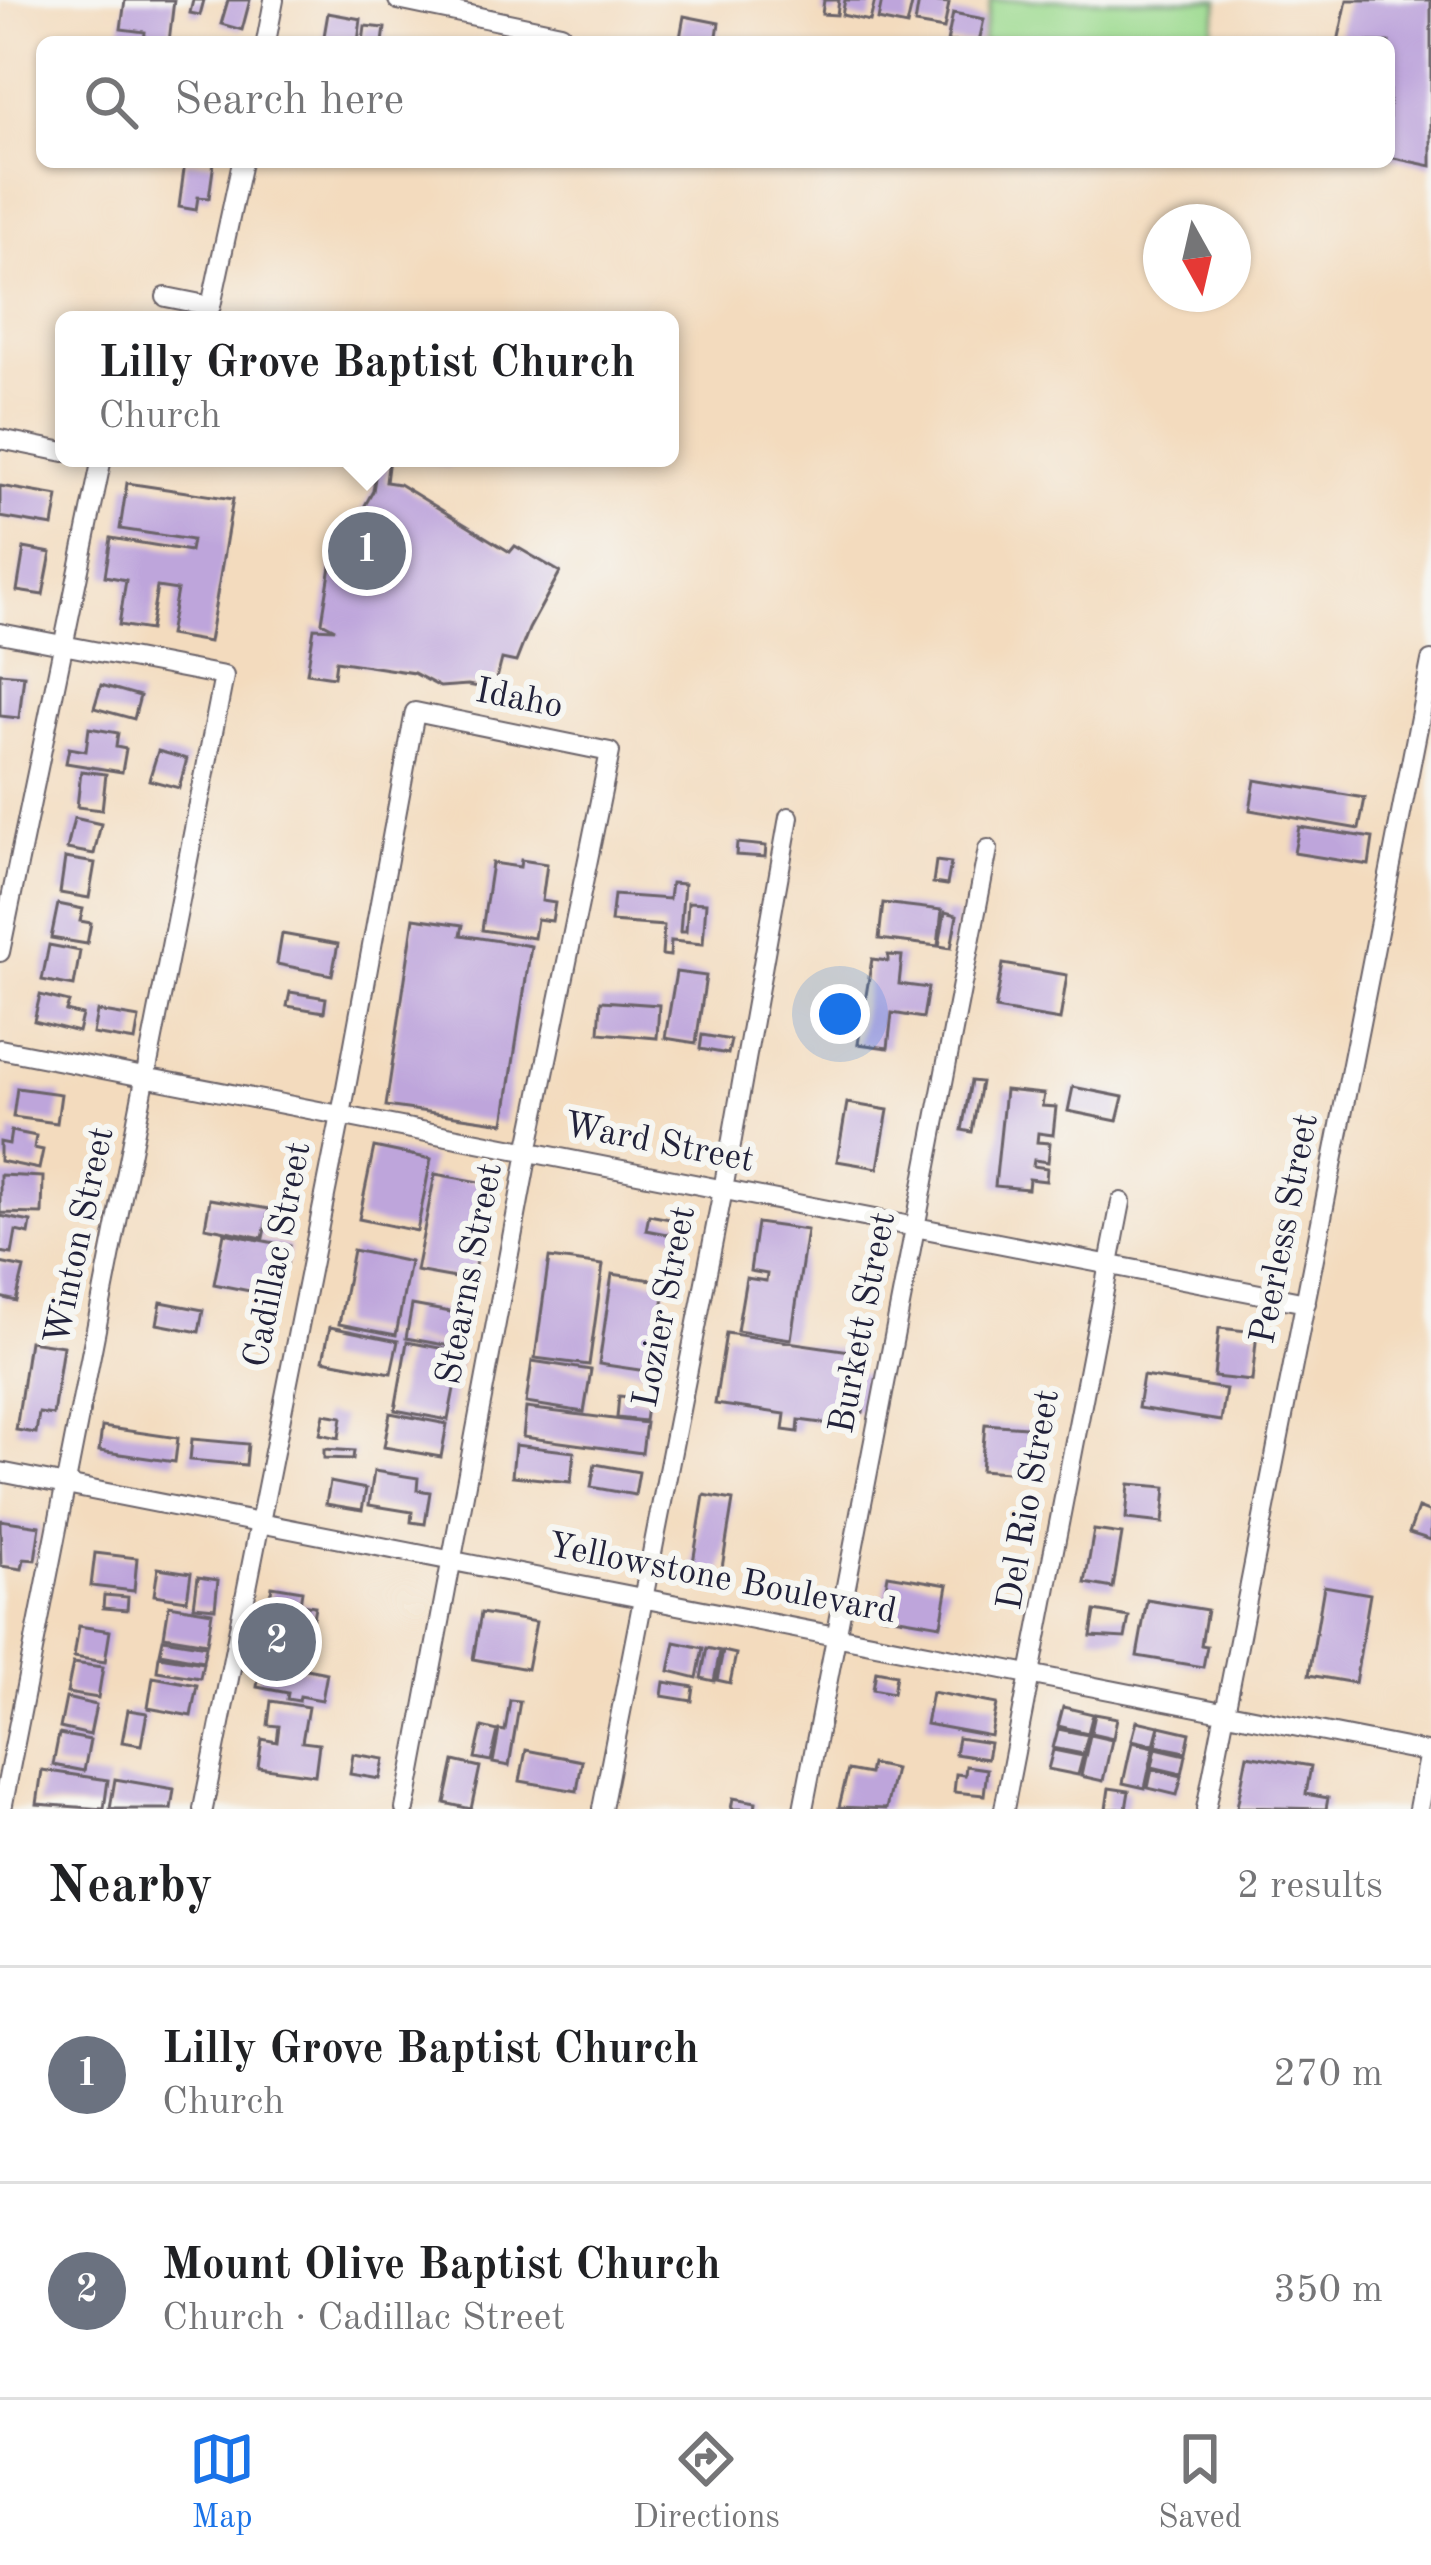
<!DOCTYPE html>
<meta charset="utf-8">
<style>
body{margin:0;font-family:"Old Standard TT",serif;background:#f2f2f2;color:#202124}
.compass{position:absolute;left:1143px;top:204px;width:108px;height:108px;border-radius:50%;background:#fff;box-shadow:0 3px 9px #0004;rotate:172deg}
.you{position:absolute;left:840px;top:1014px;width:42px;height:42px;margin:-30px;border:9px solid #fff;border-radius:50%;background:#1a73e8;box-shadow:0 0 0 18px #1a73e833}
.badge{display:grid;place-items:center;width:78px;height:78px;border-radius:50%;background:#1a73e8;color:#fff;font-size:39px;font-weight:700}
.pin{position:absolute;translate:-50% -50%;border:6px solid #fff;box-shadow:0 3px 12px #0006}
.popup{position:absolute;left:55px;top:311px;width:624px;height:156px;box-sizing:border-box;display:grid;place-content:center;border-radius:18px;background:#fff;filter:drop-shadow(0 3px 9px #0005);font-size:39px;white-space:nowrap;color:#757577}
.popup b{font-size:45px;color:#202124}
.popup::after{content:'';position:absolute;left:50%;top:100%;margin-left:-24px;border:24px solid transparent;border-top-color:#fff}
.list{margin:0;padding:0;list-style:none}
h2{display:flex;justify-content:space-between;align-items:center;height:156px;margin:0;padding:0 48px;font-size:51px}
h2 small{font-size:39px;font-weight:400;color:#757577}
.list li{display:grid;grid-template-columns:78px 1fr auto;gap:36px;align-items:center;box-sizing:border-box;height:216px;padding:0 48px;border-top:3px solid #e0e0e0}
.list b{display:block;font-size:45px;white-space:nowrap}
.list p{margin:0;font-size:39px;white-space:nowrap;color:#757577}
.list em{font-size:39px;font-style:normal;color:#757577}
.icon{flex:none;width:66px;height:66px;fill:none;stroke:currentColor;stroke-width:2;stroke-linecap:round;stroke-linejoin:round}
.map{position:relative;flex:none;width:1431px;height:1809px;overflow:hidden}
.search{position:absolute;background:#fff;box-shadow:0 3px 9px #0004;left:36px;right:36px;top:36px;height:132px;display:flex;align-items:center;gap:30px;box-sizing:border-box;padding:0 42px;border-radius:18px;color:#757577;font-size:45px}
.sheet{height:588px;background:#fff}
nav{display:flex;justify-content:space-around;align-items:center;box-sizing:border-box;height:168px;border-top:3px solid #e0e0e0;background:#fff;font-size:33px;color:#757577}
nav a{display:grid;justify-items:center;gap:6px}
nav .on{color:#1a73e8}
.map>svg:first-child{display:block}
.green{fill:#9cda8f;stroke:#5f7e65;stroke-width:3}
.building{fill:#bea5db}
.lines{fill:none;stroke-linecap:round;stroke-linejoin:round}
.minor-casing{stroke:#6b6369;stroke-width:22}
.minor{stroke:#fff;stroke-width:18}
.labels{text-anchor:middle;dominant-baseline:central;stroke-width:12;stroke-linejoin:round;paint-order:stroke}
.street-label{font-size:36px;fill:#22223b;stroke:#f6f6f2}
</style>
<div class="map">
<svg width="1431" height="1809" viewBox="0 0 1431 1809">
<rect width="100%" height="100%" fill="#f6f6f2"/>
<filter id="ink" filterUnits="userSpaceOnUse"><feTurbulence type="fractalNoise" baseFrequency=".00833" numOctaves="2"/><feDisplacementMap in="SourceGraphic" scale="24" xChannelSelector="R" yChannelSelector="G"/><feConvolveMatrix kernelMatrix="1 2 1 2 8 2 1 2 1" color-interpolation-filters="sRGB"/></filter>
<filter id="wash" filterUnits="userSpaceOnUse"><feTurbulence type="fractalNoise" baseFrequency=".004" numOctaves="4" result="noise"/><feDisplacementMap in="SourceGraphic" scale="48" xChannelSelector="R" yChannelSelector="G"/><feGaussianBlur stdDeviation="2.7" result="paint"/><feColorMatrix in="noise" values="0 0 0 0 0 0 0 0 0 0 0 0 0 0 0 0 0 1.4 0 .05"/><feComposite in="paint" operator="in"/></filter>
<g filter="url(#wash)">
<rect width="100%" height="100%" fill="#f3dbbe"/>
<path class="green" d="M 991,0 L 1219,0 L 1210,42 L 982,42 Z"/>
<g id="blocks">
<path class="building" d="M 125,0 L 174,0 L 169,42 L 144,42 L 145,32 L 121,29 Z
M 193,0 L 204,0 L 200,15 L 190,13 Z
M 228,0 L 250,0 L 242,30 L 221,24 Z
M 824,0 L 839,0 L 837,15 L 822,14 Z
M 845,0 L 875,0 L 870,21 L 842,15 Z
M 882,0 L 913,0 L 907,26 L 878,20 Z
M 919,0 L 949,3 L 944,29 L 915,24 Z
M 1347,0 L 1431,0 L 1431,166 L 1389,157 L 1389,42 L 1338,42 Z
M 328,13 L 361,19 L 358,42 L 323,42 Z
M 953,13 L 984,19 L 979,42 L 947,42 Z
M 684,16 L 719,23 L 716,42 L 680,38 Z
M 365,26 L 385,28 L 383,42 L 363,42 Z
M 185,162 L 214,162 L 209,198 L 198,197 L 196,210 L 179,207 Z
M 378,458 L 389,458 L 386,482 L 399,484 L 510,552 L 515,546 L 560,572 L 529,629 L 516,662 L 502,659 L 494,690 L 468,685 L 440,687 L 414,673 L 336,661 L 334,677 L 307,673 L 314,628 L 335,629 L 322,622 L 331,566 L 373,491 Z
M 404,458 L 451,458 L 449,467 Z
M 127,483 L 233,499 L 209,642 L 169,635 L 177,590 L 157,587 L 150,630 L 119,625 L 126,580 L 105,576 L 111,538 L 190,551 L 192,540 L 120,529 Z
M 0,486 L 58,496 L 53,526 L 0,517 Z
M 24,548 L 51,553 L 43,595 L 17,591 Z
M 0,673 L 24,675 L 19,718 L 0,716 Z
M 101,685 L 140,696 L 134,719 L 94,708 Z
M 89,728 L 118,733 L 116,747 L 126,749 L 122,772 L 66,763 L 69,748 L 86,751 Z
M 158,751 L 187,759 L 179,788 L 149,780 Z
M 81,771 L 106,774 L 102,810 L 77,807 Z
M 1255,780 L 1365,798 L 1359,829 L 1250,810 Z
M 74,818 L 101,824 L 94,854 L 67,849 Z
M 1299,827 L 1373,838 L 1369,865 L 1294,853 Z
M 737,843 L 766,846 L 765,857 L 736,855 Z
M 65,858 L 95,863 L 89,898 L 60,893 Z
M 521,860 L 547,864 L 542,901 L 555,903 L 552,921 L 537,919 L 534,938 L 482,930 L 492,863 L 520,867 Z
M 936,861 L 951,863 L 947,885 L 933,883 Z
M 671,883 L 684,884 L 680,932 L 686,932 L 688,902 L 706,903 L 703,944 L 671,941 L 670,956 L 662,955 L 664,926 L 611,922 L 614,895 L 669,899 Z
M 883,903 L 942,910 L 938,946 L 879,939 Z
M 58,904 L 83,909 L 80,921 L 91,923 L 87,944 L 51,938 Z
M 945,912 L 957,915 L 951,948 L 939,946 Z
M 414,918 L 463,925 L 461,935 L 531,946 L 504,1123 L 386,1106 Z
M 282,934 L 338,944 L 332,975 L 277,964 Z
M 49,945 L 80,951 L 74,986 L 42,980 Z
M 888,955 L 902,956 L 899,984 L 928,988 L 923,1018 L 892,1013 L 888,1048 L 858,1044 L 872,959 L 888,961 Z
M 1003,964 L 1067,975 L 1060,1020 L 995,1009 Z
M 676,972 L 706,976 L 696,1043 L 665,1038 Z
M 290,992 L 326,998 L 324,1012 L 287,1006 Z
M 40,995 L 69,1002 L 66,1011 L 82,1015 L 78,1032 L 34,1021 Z
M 601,1001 L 659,1005 L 657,1038 L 599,1033 Z
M 97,1011 L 139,1018 L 135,1041 L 93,1034 Z
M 702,1035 L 731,1040 L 728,1054 L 700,1049 Z
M 971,1081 L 981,1082 L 972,1132 L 962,1130 Z
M 1073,1087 L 1123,1097 L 1117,1121 L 1068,1111 Z
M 17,1088 L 61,1094 L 57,1123 L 13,1117 Z
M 1005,1090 L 1044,1094 L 1042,1106 L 1056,1107 L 1053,1135 L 1038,1133 L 1037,1142 L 1050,1143 L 1048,1162 L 1034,1160 L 1033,1166 L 1047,1168 L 1046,1181 L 1029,1179 L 1028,1189 L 995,1186 Z
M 847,1103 L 888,1110 L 878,1168 L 837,1161 Z
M 11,1131 L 36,1136 L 34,1148 L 43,1150 L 39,1169 L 0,1161 L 0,1142 L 9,1144 Z
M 374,1147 L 431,1159 L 417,1231 L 359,1219 Z
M 435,1174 L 491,1184 L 472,1281 L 416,1271 Z
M 0,1175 L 43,1177 L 42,1214 L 0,1213 Z
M 210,1199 L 269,1209 L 263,1238 L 205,1227 Z
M 649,1215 L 680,1221 L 677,1236 L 646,1230 Z
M 0,1216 L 31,1222 L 29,1234 L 16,1231 L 12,1254 L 0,1252 Z
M 757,1223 L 807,1230 L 791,1339 L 737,1331 L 746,1278 L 766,1281 L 767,1274 L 750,1271 Z
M 224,1233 L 290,1246 L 287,1265 L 272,1262 L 265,1294 L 214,1284 Z
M 353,1250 L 410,1262 L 396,1335 L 339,1324 Z
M 549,1258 L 603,1265 L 589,1365 L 535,1358 Z
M 0,1263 L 24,1268 L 16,1301 L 0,1297 Z
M 612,1274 L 666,1282 L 653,1372 L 599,1364 Z
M 161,1302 L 203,1310 L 199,1332 L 157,1324 Z
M 412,1305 L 467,1315 L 461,1348 L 406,1338 Z
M 330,1327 L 398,1341 L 391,1373 L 323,1360 Z
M 1219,1328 L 1257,1332 L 1252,1381 L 1214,1377 Z
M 726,1333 L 857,1352 L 854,1373 L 868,1374 L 863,1412 L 846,1410 L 844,1426 L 799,1420 L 798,1432 L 783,1430 L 785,1414 L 715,1404 Z
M 29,1341 L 63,1346 L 53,1415 L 39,1413 L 36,1433 L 16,1430 Z
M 407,1342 L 461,1352 L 448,1420 L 395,1410 Z
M 532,1361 L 591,1370 L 584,1412 L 526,1403 Z
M 1143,1376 L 1226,1389 L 1221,1421 L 1138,1408 Z
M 619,1396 L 648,1399 L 645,1421 L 617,1418 Z
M 526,1408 L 646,1423 L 642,1453 L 523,1437 Z
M 390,1413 L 447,1424 L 441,1457 L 384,1447 Z
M 324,1414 L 342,1417 L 339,1438 L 320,1434 Z
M 985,1424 L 1038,1428 L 1034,1474 L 981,1470 Z
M 102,1427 L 178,1438 L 175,1462 L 99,1451 Z
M 192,1439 L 248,1444 L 246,1465 L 190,1460 Z
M 515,1445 L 574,1452 L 571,1482 L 512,1476 Z
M 324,1449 L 354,1451 L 353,1459 L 324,1458 Z
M 595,1464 L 639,1472 L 635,1495 L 591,1487 Z
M 374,1471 L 418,1478 L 417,1490 L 430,1492 L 425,1524 L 411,1522 L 412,1512 L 369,1505 Z
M 330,1482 L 366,1489 L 362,1510 L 326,1504 Z
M 1129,1484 L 1166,1487 L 1163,1523 L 1126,1519 Z
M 704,1495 L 733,1500 L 721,1574 L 692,1569 Z
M 1418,1508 L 1431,1513 L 1431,1540 L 1409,1533 Z
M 0,1520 L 40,1526 L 35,1560 L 24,1559 L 22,1569 L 1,1566 Z
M 1094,1530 L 1122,1534 L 1113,1588 L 1085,1583 Z
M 95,1553 L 137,1558 L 134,1591 L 91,1586 Z
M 158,1568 L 191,1573 L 187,1600 L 154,1595 Z
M 888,1575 L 948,1585 L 941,1625 L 881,1615 Z
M 198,1577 L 218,1580 L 215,1608 L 194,1606 Z
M 272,1586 L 302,1591 L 300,1604 L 315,1606 L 313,1618 L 294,1615 L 285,1665 L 327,1673 L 322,1700 L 300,1696 L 299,1701 L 287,1699 L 288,1693 L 257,1687 Z
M 1324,1586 L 1370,1594 L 1355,1683 L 1309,1675 Z
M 104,1595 L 128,1597 L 127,1610 L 103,1608 Z
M 1147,1600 L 1207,1610 L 1201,1645 L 1207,1646 L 1203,1667 L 1137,1656 Z
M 169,1605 L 212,1612 L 207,1643 L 164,1636 Z
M 1095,1611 L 1129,1617 L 1125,1638 L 1091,1636 Z
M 481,1613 L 536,1622 L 527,1669 L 473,1659 Z
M 79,1626 L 110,1631 L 105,1662 L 74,1657 Z
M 163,1639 L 206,1646 L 203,1661 L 160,1653 Z
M 675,1642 L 703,1648 L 697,1678 L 669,1671 Z
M 707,1648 L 720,1651 L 714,1681 L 701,1678 Z
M 723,1651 L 736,1654 L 730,1683 L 717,1680 Z
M 159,1656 L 203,1663 L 200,1678 L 157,1671 Z
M 73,1663 L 103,1667 L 98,1698 L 67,1693 Z
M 876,1671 L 896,1675 L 893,1693 L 873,1689 Z
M 153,1677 L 197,1685 L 191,1716 L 148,1708 Z
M 664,1682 L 694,1687 L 692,1701 L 662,1696 Z
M 932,1692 L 997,1704 L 991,1736 L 926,1724 Z
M 66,1698 L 96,1705 L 90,1735 L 60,1728 Z
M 510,1700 L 520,1701 L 509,1766 L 493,1763 L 499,1730 L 505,1731 Z
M 271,1701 L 308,1707 L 302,1742 L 319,1744 L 315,1775 L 258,1767 L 262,1739 L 277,1742 L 279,1726 L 268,1725 Z
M 1063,1707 L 1093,1714 L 1088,1733 L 1058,1726 Z
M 128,1710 L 147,1713 L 141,1745 L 122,1742 Z
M 1095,1714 L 1117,1718 L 1113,1738 L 1091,1733 Z
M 1137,1721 L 1159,1726 L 1154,1745 L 1132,1740 Z
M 1160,1726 L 1190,1733 L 1186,1752 L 1156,1746 Z
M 482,1727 L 498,1731 L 491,1761 L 475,1758 Z
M 1058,1729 L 1088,1735 L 1083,1754 L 1053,1748 Z
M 59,1734 L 90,1740 L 84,1771 L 53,1765 Z
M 1090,1735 L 1112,1740 L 1103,1781 L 1081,1776 Z
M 958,1738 L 990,1743 L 987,1759 L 955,1754 Z
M 1132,1742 L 1154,1747 L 1145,1788 L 1123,1783 Z
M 1156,1748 L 1186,1755 L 1182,1774 L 1152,1767 Z
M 526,1750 L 582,1761 L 577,1791 L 520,1781 Z
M 1053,1750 L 1083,1756 L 1078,1775 L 1048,1769 Z
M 353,1754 L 384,1759 L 380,1779 L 350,1774 Z
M 1247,1755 L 1311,1766 L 1306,1794 L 1328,1798 L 1326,1809 L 1237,1807 Z
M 454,1761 L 480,1767 L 471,1809 L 445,1803 Z
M 871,1764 L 895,1769 L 886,1809 L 839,1807 L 848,1770 L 869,1774 Z
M 966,1766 L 987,1769 L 984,1795 L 954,1792 L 956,1774 L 965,1775 Z
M 1152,1769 L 1182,1776 L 1177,1795 L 1148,1788 Z
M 42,1770 L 108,1780 L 104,1809 L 37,1804 Z
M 115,1779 L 174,1789 L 171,1809 L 110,1809 Z
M 1109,1788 L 1129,1791 L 1126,1809 L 1106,1809 Z
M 733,1798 L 756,1802 L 755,1809 L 731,1809 Z"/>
</g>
</g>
<g filter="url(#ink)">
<use href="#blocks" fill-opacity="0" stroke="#6b6369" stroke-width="3"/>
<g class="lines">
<g class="minor-casing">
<path id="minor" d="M 398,0 L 561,34
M 266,42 L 274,0
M 166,297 L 211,306
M 201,320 L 211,306 L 242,162
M 0,439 L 64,452
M 0,633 L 224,676 L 2,1809
M 0,952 L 102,458
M 0,1049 L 1306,1303
M 0,1472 L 1431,1753
M 203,1809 L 341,1115 L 415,712 L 610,752 L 528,1152 L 405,1809
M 602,1809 L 723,1190 L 789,817
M 803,1809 L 988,849
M 1004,1809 L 1121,1202
M 1206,1809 L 1431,661
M 1418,1809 L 1429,1752"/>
</g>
<use href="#minor" class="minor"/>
</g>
</g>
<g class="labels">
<g class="street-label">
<text transform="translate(519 700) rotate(11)">Idaho</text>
<text transform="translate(659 1144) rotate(11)">Ward Street</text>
<text transform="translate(1286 1229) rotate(-79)">Peerless Street</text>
<text transform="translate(81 1236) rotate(-78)">Winton Street</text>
<text transform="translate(279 1255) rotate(-79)">Cadillac Street</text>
<text transform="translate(471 1274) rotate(-79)">Stearns Street</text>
<text transform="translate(666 1307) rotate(-79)">Lozier Street</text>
<text transform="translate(864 1323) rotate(-79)">Burkett Street</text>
<text transform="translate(1030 1500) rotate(-80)">Del Rio Street</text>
<text transform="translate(722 1580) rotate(11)">Yellowstone Boulevard</text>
</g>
</g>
</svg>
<svg class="compass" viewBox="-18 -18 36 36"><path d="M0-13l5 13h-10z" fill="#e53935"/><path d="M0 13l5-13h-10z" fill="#757577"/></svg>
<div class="you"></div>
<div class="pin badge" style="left:367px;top:551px;background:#6b7280">1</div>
<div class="popup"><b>Lilly Grove Baptist Church</b>Church</div>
<div class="pin badge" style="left:277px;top:1642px;background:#6b7280">2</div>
<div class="search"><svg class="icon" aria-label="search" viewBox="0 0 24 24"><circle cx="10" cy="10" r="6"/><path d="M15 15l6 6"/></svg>Search here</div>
</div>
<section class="sheet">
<h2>Nearby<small>2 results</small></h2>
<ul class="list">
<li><span class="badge" style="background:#6b7280">1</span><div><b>Lilly Grove Baptist Church</b><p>Church</p></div><em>270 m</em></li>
<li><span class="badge" style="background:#6b7280">2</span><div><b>Mount Olive Baptist Church</b><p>Church · Cadillac Street</p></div><em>350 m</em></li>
</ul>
</section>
<nav>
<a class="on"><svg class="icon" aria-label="map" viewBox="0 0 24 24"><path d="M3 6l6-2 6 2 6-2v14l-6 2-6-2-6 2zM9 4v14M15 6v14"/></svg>Map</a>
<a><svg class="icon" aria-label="directions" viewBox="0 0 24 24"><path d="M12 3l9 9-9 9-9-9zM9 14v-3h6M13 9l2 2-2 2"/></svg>Directions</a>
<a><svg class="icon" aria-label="saved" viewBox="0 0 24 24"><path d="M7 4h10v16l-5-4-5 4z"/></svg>Saved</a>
</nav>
